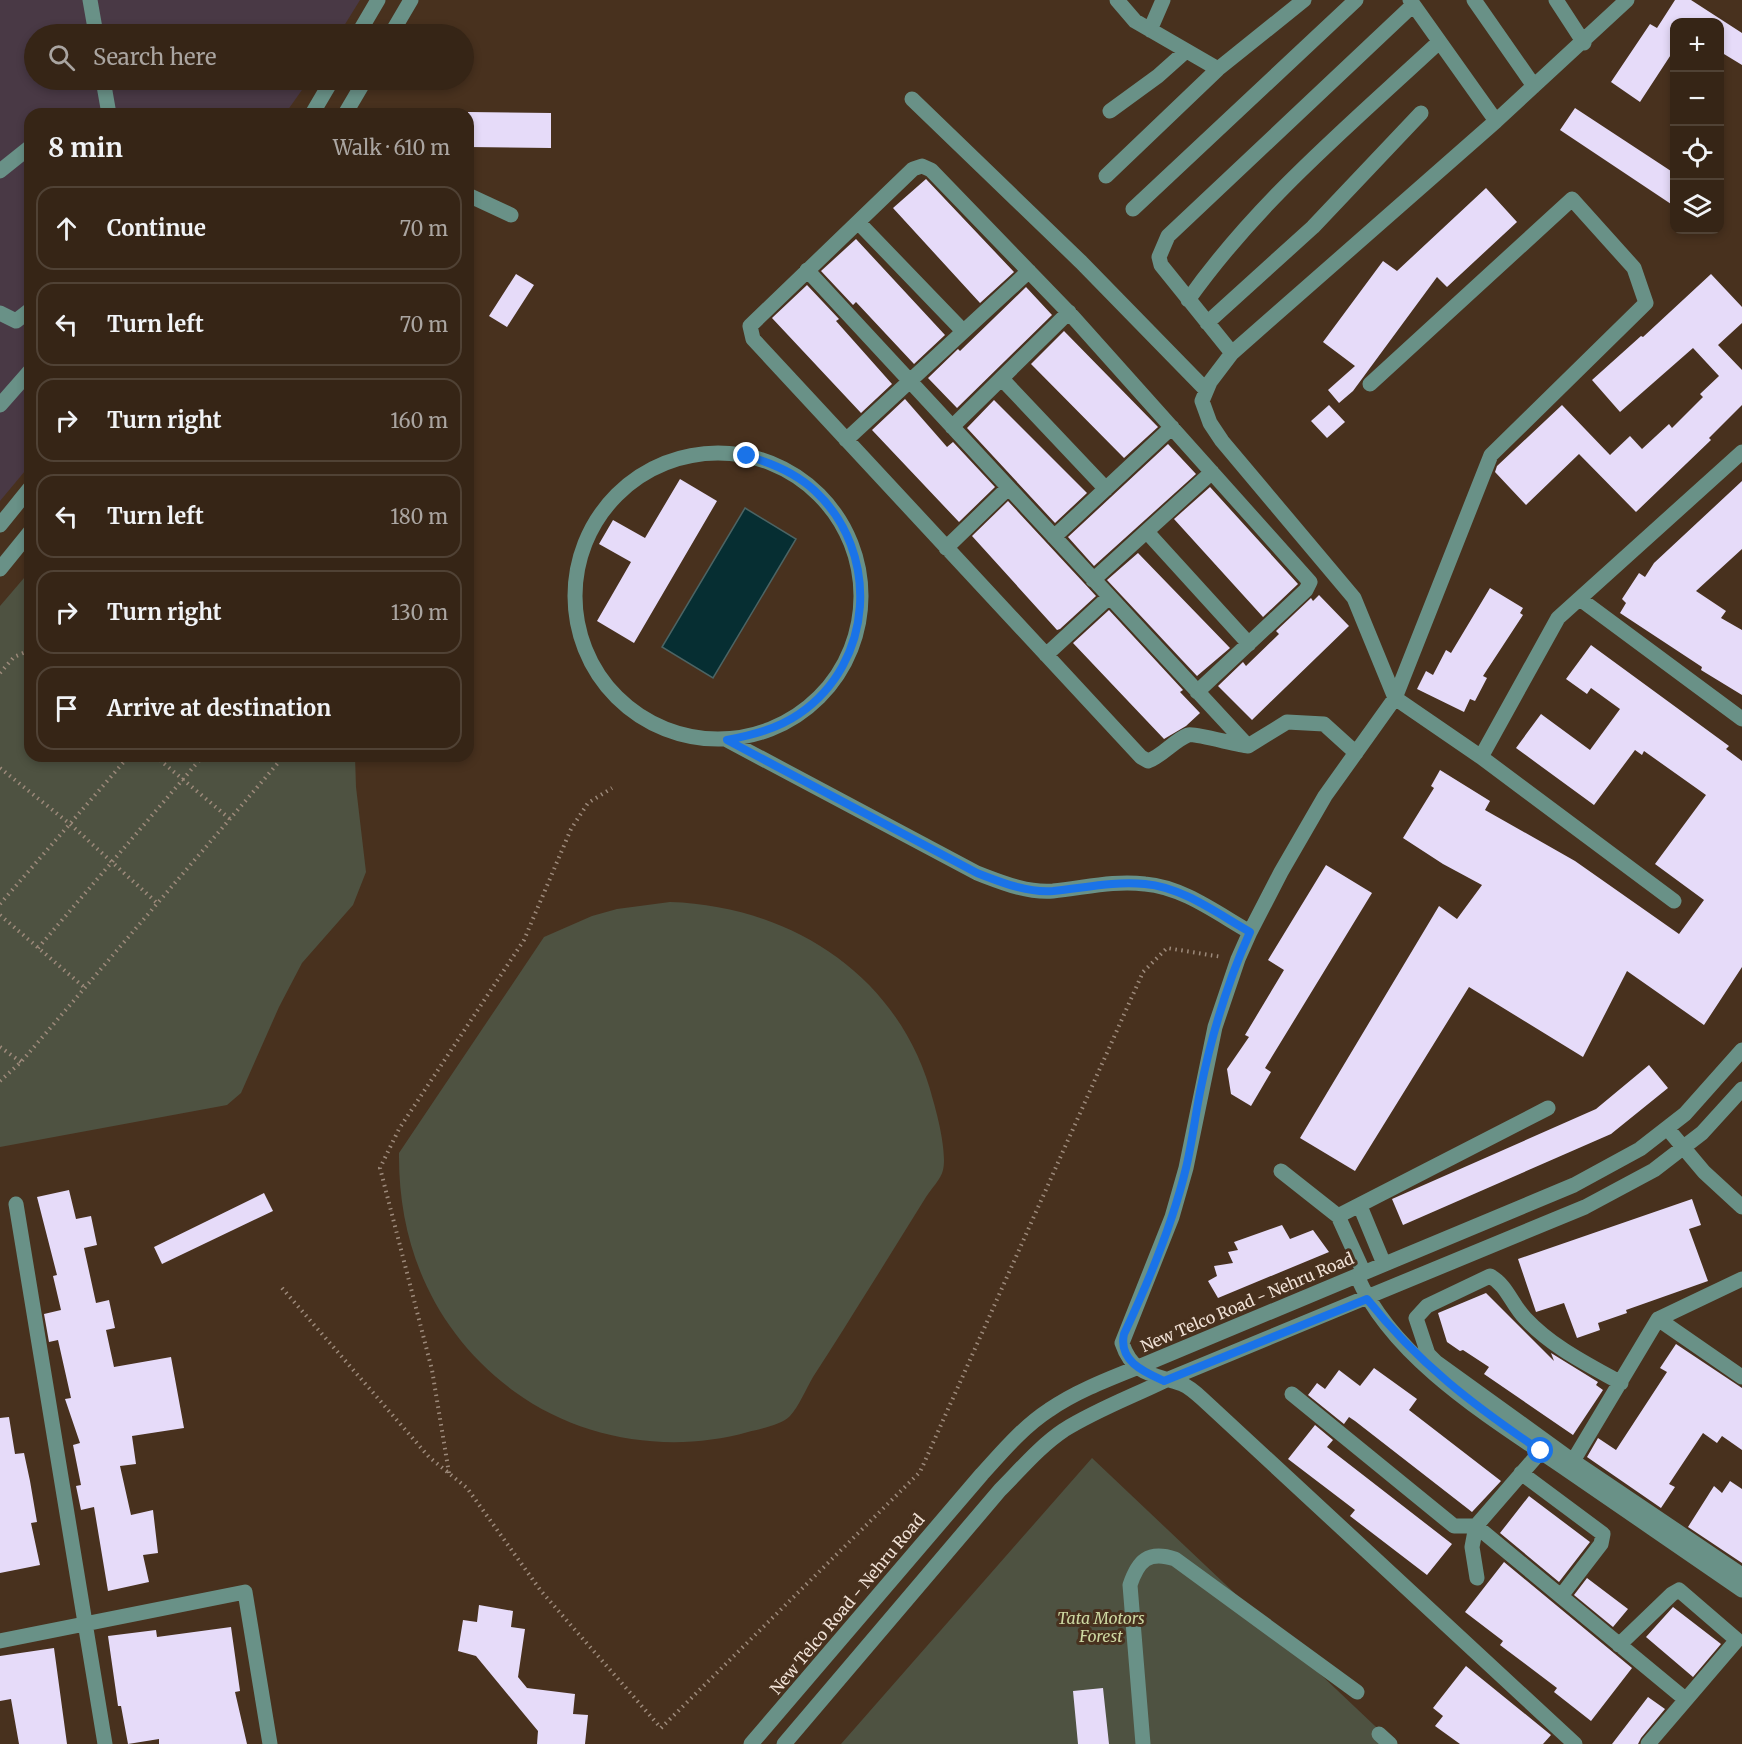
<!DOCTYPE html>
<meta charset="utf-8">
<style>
body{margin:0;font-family:Merriweather,serif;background:#3d2d1f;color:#f1f3f6}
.controls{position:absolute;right:18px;top:18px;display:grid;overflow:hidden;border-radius:12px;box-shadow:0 3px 9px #0003}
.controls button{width:54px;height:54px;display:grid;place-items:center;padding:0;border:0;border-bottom:2px solid #504235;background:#362516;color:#f1f3f6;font:30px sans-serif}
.stop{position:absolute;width:18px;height:18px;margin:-14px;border:4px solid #1a73e8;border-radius:50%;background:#fff}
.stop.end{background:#1a73e8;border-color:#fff;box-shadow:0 2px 6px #0008}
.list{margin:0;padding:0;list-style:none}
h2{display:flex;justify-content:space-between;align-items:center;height:78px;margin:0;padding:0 24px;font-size:26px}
h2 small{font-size:20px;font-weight:400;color:#aaa5a1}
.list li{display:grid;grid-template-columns:39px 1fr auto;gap:18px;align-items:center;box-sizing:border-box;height:84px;margin:0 12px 12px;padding:0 12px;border:2px solid #504235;border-radius:18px}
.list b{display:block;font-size:22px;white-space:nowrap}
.list em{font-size:20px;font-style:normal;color:#aaa5a1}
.icon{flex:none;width:33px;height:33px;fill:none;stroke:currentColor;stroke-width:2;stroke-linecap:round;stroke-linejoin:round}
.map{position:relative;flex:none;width:1742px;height:1744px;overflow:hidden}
.search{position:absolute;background:#362516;box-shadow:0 3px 9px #0003;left:24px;top:24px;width:450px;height:66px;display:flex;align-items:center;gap:15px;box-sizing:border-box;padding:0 21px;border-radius:33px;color:#aaa5a1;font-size:22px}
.panel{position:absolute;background:#362516;box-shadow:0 3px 9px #0003;left:24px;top:108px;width:450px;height:654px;border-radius:18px}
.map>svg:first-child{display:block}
.industrial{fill:#493945}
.green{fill:#4e5241}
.water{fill:#062e32;stroke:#4c6464;stroke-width:1.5}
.building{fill:#e6dbf9}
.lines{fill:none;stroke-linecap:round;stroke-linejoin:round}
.path{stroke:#9d8a7b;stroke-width:4;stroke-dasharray:1.5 4.5;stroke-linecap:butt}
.minor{stroke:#699187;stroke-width:15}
.route{stroke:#1a73e8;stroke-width:8}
.labels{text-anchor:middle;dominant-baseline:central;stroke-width:6;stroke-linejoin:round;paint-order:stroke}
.street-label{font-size:16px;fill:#f1e2d7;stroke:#48311e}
.park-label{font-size:16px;font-style:italic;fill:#cdd8a2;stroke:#48311e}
</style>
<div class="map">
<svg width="1742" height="1744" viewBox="0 0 1742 1744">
<rect width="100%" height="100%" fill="#48311e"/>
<path class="industrial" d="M 0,0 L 360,0 L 339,34 L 34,34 L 34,80 L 309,80 L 285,114 L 30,114 L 30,465 L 0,501 Z"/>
<path class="green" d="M 30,571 L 30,756 L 355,756 L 356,787 L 366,872 L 353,905 L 302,963 L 279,1007 L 241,1093 L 227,1105 L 0,1147 L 0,606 Z
M 670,902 C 792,906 902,977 933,1100 C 938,1117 947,1153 943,1170 C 941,1179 931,1189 926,1197 C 909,1224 892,1252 875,1279 C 854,1312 834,1345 813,1377 C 806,1389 799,1406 790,1416 C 781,1425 760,1429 748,1432 C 670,1454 581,1440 515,1392 C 436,1334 398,1249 399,1153 L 544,937 L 592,916 L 617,909 Z
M 1092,1458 L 1394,1744 L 841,1744 Z"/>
<path class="water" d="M 745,508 L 796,539 L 713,678 L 662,647 Z"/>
<path class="building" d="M 1675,0 L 1691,0 L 1742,33 L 1742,65 L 1719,51 L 1719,22 L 1674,22 L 1674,50 L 1640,102 L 1611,82 L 1650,24 L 1657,28 Z
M 1575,108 L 1674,173 L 1674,206 L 1560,130 Z
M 468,112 L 551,113 L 551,148 L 468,147 Z
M 926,179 L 1014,272 L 980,303 L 893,208 Z
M 1486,188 L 1517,222 L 1447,287 L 1437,277 L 1353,391 L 1339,403 L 1328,390 L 1355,366 L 1323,342 L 1383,261 L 1397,271 Z
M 856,239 L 945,335 L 914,364 L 856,302 L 853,305 L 821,271 Z
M 516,274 L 534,285 L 507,327 L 489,316 Z
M 1711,274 L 1742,307 L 1742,323 L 1718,345 L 1742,370 L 1742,405 L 1709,438 L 1711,440 L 1636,512 L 1579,454 L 1526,505 L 1495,472 L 1497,466 L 1562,405 L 1610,455 L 1630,436 L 1642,449 L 1669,424 L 1672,428 L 1703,397 L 1700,394 L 1719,376 L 1693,348 L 1620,412 L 1592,380 L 1641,336 L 1643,337 Z
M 807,285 L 839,319 L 836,321 L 892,384 L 861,413 L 772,318 Z
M 1026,287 L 1052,315 L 957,408 L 928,378 L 958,349 L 960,351 Z
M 1064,331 L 1158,427 L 1124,458 L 1031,364 Z
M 905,399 L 947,447 L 953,442 L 995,487 L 959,522 L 872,430 Z
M 994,400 L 1087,493 L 1055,523 L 967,428 Z
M 1329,405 L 1345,422 L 1327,438 L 1311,421 Z
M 1168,444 L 1196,474 L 1094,566 L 1068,537 Z
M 680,479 L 717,501 L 634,643 L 597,621 L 631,562 L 599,544 L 613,520 L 645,538 Z
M 1742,481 L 1742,549 L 1696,591 L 1726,611 L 1721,618 L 1742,630 L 1742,695 L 1701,670 L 1702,667 L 1620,613 L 1626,603 L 1622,599 L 1639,573 L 1645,577 L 1654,563 Z
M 1210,487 L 1298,584 L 1263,617 L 1174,519 Z
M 1008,501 L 1096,596 L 1060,629 L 1057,630 L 972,536 Z
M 1138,553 L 1230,648 L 1197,676 L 1107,580 Z
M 1490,588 L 1523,608 L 1520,613 L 1523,615 L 1483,676 L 1487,678 L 1475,701 L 1470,699 L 1464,712 L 1417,689 L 1426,671 L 1433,675 L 1446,650 L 1451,653 Z
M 1319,595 L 1349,626 L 1252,720 L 1218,686 L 1243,662 L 1246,666 L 1279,634 L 1276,631 L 1311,598 L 1313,601 Z
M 1109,610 L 1183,690 L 1180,692 L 1200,713 L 1186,726 L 1164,739 L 1073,643 Z
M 1591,645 L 1729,746 L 1726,749 L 1742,761 L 1742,967 L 1704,1025 L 1627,971 L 1583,1057 L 1469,987 L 1355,1171 L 1300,1138 L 1439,906 L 1457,919 L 1482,885 L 1443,864 L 1403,838 L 1434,788 L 1431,786 L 1440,770 L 1490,801 L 1485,810 L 1575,861 L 1679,934 L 1704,900 L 1655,864 L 1706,795 L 1644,751 L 1642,755 L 1635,750 L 1594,805 L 1516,748 L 1541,714 L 1590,750 L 1620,709 L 1591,688 L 1587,694 L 1566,679 Z
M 1326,865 L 1372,893 L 1265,1068 L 1271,1072 L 1251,1106 L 1231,1094 L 1227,1069 L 1249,1037 L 1245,1035 L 1284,970 L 1268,960 Z
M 1649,1065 L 1668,1088 L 1611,1134 L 1403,1225 L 1392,1199 L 1596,1109 Z
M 69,1190 L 76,1219 L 91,1216 L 97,1245 L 84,1248 L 96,1303 L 109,1300 L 115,1328 L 106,1330 L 114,1367 L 171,1357 L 184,1428 L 132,1436 L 136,1464 L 120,1466 L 131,1515 L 153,1510 L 158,1553 L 143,1555 L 149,1582 L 108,1591 L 94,1507 L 81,1510 L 76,1486 L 81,1485 L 73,1445 L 80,1443 L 65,1399 L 71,1398 L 58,1340 L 49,1342 L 44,1314 L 61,1310 L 53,1276 L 57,1275 L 37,1197 Z
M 264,1193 L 273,1211 L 162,1264 L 154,1247 Z
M 1692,1199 L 1701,1225 L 1689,1229 L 1708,1281 L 1626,1310 L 1627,1313 L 1598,1323 L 1600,1330 L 1577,1338 L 1564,1303 L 1536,1312 L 1518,1259 Z
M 1282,1225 L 1290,1239 L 1313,1230 L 1329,1252 L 1218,1298 L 1208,1281 L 1217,1276 L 1214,1266 L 1233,1263 L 1228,1252 L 1238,1250 L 1234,1242 Z
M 1486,1293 L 1554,1361 L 1551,1353 L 1598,1382 L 1596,1385 L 1603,1390 L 1573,1435 L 1484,1374 L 1489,1367 L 1463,1350 L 1460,1351 L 1447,1342 L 1438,1313 Z
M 1676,1344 L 1742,1388 L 1742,1450 L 1722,1436 L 1717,1443 L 1703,1433 L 1669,1484 L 1675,1487 L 1661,1508 L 1587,1457 L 1598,1438 L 1616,1450 L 1667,1372 L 1660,1368 Z
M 1374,1368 L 1417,1399 L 1409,1410 L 1501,1481 L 1472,1512 L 1355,1421 L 1349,1417 L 1344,1424 L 1308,1395 L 1317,1383 L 1325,1389 L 1339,1370 L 1360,1386 Z
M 9,1417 L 15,1454 L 24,1453 L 30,1481 L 37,1522 L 31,1523 L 40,1565 L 0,1573 L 0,1418 Z
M 1315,1425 L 1333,1440 L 1327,1447 L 1452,1544 L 1427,1575 L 1350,1516 L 1355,1510 L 1288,1459 Z
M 1730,1481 L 1742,1489 L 1742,1563 L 1688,1527 L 1714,1486 L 1722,1493 Z
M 1529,1496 L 1590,1542 L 1559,1582 L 1500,1533 Z
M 1504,1562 L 1632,1668 L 1591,1721 L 1554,1692 L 1557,1688 L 1500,1645 L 1503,1641 L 1465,1612 Z
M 1587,1578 L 1628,1609 L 1613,1627 L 1574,1595 Z
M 479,1605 L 513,1611 L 511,1627 L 525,1629 L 518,1677 L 527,1688 L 575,1694 L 573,1714 L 588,1715 L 585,1744 L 537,1744 L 538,1731 L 476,1656 L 458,1651 L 463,1620 L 477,1622 Z
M 1673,1607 L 1721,1644 L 1693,1677 L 1646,1637 Z
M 231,1627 L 240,1691 L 235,1692 L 247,1744 L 159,1744 L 159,1739 L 128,1744 L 121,1706 L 118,1706 L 108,1636 L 156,1630 L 157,1637 Z
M 54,1648 L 67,1744 L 19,1744 L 11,1699 L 0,1701 L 0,1656 Z
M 1466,1666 L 1551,1735 L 1543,1744 L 1460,1744 L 1435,1726 L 1443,1716 L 1433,1708 Z
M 1103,1688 L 1109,1744 L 1078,1744 L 1073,1691 Z
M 1648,1697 L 1665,1709 L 1641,1738 L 1638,1744 L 1612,1744 Z"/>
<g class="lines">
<path class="path" d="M 0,673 L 14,657 L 30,650
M 155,756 L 230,819
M 0,768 L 70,824 L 157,903
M 0,904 L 129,756
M 0,915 L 85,988
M 38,948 L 203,756
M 0,1047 L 21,1062
M 0,1081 L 21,1062 L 284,756
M 282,1288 L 429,1457 L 467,1488 L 541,1591 L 661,1728 L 920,1472 L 1143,972 L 1167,948 L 1222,957
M 449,1473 L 432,1370 L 380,1168 L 399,1129 L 524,940 L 571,829 L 588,803 L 612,788"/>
<path class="minor" d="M 90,0 L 96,34
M 1117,0 L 1135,21 L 1218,69
M 1410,0 L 1496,121 L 1232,353 L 1210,382 L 1202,401 L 1210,423 L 1222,441 L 1354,598 L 1395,698 L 1481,757 L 1674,901
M 1474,0 L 1534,86
M 1556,0 L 1584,43
M 1150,30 L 1163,0
M 358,34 L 378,0
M 391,34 L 411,0
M 103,80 L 109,114
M 912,99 L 1081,262 L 1206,390
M 1110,111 L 1158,76 L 1186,51
M 312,114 L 332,80
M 345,114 L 365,80
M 1496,121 L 1627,0
M 0,171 L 30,147
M 1106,176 L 1218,69 L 1304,0
M 468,195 L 511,215
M 1133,209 L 1356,0
M 858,222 L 963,331
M 807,270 L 1248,746 L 1287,722 L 1324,724 L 1356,753
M 1188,300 C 1258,201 1351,124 1439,42
M 0,313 L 16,321 L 30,310
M 1207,323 L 1313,227 L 1421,113
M 1232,353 L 1161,265 L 1159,257 L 1168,236 L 1413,5
M 1002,379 L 1106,489
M 1370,384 L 1572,199 L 1634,268 L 1646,303 L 1491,455 L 1395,698 L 1325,796 L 1281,872 L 1250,932 L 1238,959 L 1215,1027 L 1186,1168 L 1172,1217 L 1122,1343 C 1133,1376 1154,1374 1182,1384 C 1192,1388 1200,1397 1209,1405 L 1575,1744
M 0,405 L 30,371
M 952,427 L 1069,312
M 846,440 L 1029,271
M575 596a143 143 0 1 1 286 0a143 143 0 1 1-286 0Z
M 0,525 L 30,488
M 1147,532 L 1249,644
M 1054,537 L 1172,427
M 946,548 L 1008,488
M 0,569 L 30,532
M 1093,580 L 1212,472
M 1580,599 L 1742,719
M 1046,655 L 1109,597
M 1197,692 L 1306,590 L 1310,582 L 1073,317 L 931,170 L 922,166 L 913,169 L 750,326 L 753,339 L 1141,757 L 1148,761 C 1164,755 1173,741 1188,735 C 1194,733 1237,745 1248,746
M 727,740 L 977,873 C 1001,882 1026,893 1053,891 C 1084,888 1114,880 1145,884 C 1183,887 1218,914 1250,932
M 1481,757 L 1558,618 L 1742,452
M 1667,1128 L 1704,1172 L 1742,1207
M 1281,1171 L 1338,1216 L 1364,1273
M 16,1204 L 105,1744
M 1360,1206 L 1384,1264
M 1338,1216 L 1548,1108
M 1357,1276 C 1394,1361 1495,1420 1569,1471 C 1627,1511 1684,1550 1742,1590
M 1742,1279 L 1658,1319 L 1573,1461 L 1742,1575
M 1658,1319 L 1742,1377
M 1292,1394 L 1454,1526 L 1476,1526 L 1541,1451
M 1573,1461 L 1436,1362 L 1428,1354 L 1416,1318 L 1427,1306 L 1490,1276 C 1507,1285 1512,1305 1525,1318 C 1552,1347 1587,1364 1621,1383
M 1521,1473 L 1603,1534 L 1601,1544 L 1561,1596
M 1476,1526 L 1685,1699
M 1476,1526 L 1472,1547 L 1477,1578
M 0,1641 L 245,1592 L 270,1744
M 1619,1645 L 1672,1594 L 1679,1590 L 1737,1640 L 1648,1744
M 1379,1734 L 1390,1744
M 751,1744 L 982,1474 C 1003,1451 1023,1427 1049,1410 C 1075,1392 1106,1380 1136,1368 L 1574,1185 L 1640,1149 L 1685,1114 L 1742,1050
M 784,1744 L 1000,1490 C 1020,1470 1040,1446 1064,1430 C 1096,1410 1131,1397 1164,1381 L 1585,1207 L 1654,1170 L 1702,1133 L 1742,1089
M 1143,1744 L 1130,1585 C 1138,1561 1148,1550 1175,1559 L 1357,1692"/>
</g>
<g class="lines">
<path class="route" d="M 747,456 C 772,463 796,473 815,491 C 881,553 874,663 799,714 C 777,729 752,735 727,740 L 977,873 C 1001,882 1026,893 1053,891 C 1084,888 1113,881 1145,884 C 1182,887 1218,914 1250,932 C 1227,983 1211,1037 1200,1092 C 1195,1117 1192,1143 1186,1168 C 1172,1226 1149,1281 1124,1334 C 1118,1361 1144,1372 1164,1381 L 1367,1299 C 1418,1363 1473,1405 1541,1451"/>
</g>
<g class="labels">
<g class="street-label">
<text transform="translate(1247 1302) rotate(-23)">New Telco Road - Nehru Road</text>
<text transform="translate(847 1604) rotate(-50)">New Telco Road - Nehru Road</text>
</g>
<g class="park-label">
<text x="1101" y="1618">Tata Motors<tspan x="1101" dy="18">Forest</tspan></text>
</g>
</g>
</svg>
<div class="controls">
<button>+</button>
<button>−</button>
<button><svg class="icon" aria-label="locate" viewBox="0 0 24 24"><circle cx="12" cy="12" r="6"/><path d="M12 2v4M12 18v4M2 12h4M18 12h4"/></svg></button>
<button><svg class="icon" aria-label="layers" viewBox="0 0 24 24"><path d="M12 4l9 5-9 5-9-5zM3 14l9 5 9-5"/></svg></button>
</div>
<div class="stop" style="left:1541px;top:1451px"></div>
<div class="stop end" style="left:747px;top:456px"></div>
<div class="search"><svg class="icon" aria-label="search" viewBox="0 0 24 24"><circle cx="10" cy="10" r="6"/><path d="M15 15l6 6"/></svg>Search here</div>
<section class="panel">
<h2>8 min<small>Walk · 610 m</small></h2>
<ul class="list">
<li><svg class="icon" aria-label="ahead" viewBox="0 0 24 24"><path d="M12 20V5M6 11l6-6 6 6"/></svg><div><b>Continue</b></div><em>70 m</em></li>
<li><svg class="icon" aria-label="left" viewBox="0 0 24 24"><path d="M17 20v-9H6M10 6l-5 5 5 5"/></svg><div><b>Turn left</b></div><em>70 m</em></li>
<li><svg class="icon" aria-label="right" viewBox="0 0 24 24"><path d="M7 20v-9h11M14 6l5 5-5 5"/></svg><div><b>Turn right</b></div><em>160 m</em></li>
<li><svg class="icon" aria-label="left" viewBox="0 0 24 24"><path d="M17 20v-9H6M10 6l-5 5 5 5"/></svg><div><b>Turn left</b></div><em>180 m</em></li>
<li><svg class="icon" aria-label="right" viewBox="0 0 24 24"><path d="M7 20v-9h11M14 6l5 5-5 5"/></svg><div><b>Turn right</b></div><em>130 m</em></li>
<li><svg class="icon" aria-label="arrive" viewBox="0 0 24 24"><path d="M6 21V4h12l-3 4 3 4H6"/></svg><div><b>Arrive at destination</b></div></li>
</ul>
</section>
</div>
